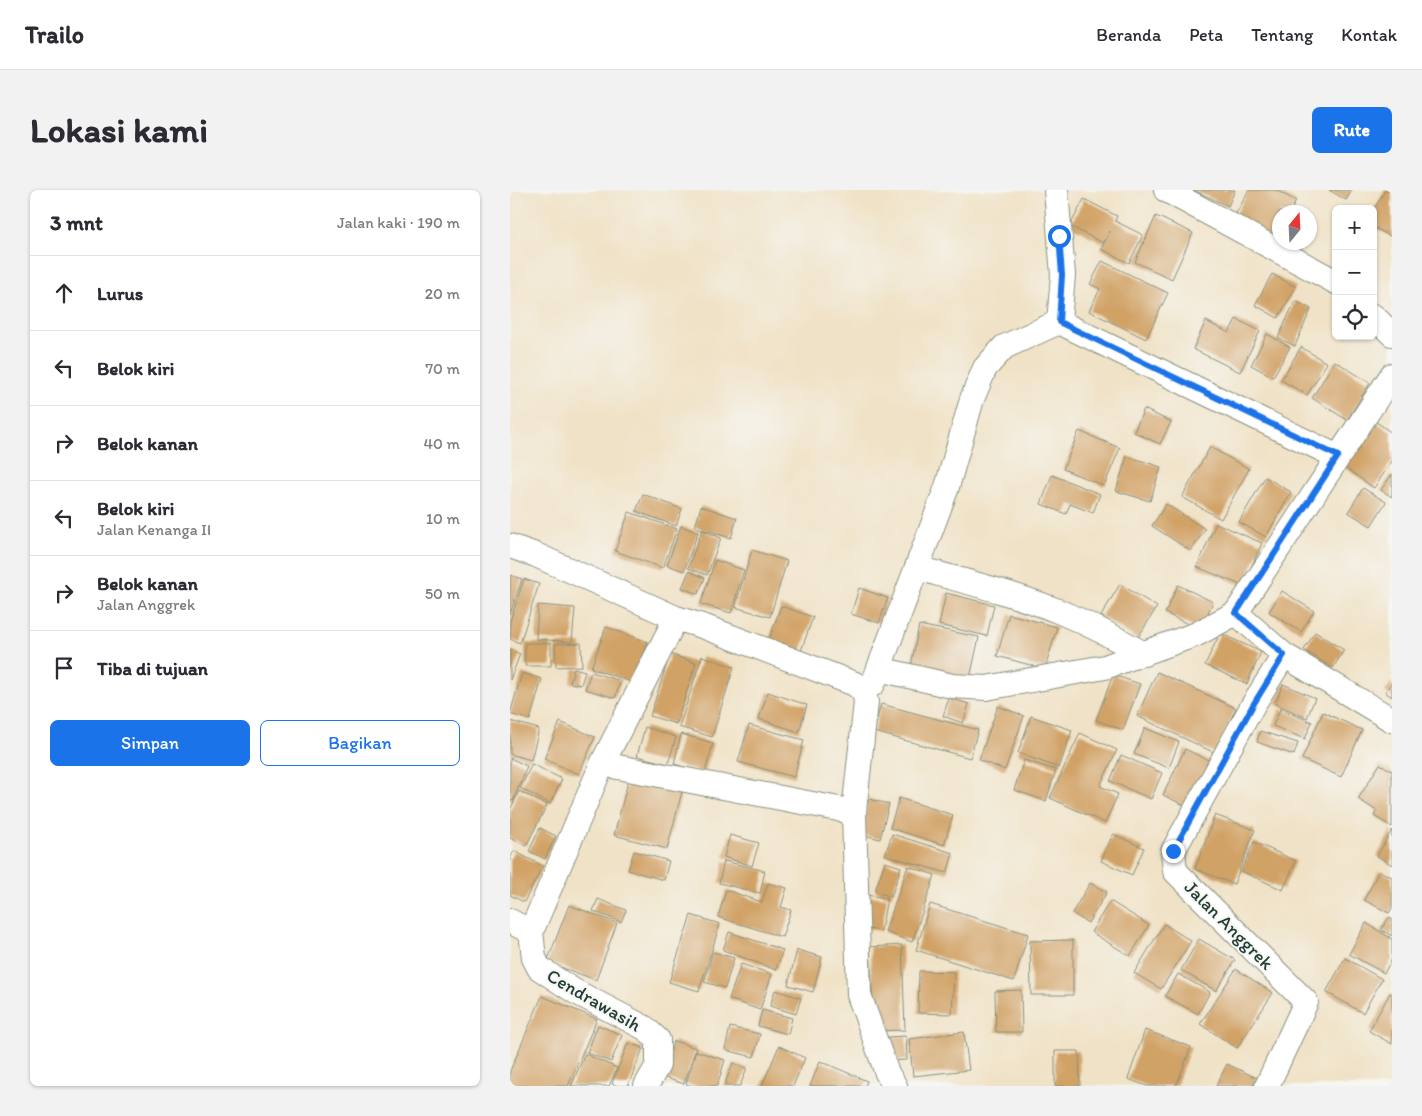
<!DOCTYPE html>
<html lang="id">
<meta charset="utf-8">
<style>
body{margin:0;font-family:Itim,sans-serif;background:#f2f2f3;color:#2b2b33}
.controls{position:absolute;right:15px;top:15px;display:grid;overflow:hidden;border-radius:8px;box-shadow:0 1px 4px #0004}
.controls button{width:45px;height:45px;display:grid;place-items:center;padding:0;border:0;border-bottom:1px solid #e1e1e2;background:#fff;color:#2b2b33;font:25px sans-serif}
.compass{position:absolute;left:762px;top:15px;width:45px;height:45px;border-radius:50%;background:#fff;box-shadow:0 1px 4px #0004;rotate:18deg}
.stop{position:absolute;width:15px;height:15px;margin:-11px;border:4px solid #1a73e8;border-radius:50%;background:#fff}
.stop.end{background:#1a73e8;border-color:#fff;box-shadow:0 1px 5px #0008}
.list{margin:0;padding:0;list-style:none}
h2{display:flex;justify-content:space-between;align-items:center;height:65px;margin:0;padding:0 20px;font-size:21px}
h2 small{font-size:16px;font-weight:400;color:#7c7c81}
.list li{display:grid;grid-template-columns:32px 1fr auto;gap:15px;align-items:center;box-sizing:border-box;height:75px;padding:0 20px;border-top:1px solid #e1e1e2}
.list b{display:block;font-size:19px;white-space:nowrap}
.list p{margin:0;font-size:16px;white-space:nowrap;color:#7c7c81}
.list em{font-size:16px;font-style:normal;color:#7c7c81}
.actions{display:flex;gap:10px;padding:15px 20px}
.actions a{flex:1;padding:11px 0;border:1px solid #1a73e8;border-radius:8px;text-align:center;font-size:18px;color:#1a73e8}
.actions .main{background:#1a73e8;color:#fff}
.icon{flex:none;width:28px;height:28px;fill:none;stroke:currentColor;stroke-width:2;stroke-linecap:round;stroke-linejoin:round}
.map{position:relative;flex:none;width:882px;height:896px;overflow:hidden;border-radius:8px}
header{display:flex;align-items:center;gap:30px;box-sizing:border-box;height:70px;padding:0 25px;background:#fff;border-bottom:1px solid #e1e1e2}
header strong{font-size:24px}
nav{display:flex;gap:28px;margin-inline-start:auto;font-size:18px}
.intro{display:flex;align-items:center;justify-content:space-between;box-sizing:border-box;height:120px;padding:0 30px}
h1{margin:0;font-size:35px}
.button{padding:12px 22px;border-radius:8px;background:#1a73e8;color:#fff;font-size:18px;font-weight:700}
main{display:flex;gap:30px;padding:0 30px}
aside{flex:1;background:#fff;border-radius:8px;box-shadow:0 1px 4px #0004}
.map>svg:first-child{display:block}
.building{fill:#d1a266}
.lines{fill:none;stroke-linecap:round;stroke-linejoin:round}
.minor-casing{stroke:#88907d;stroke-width:26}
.minor{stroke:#fff;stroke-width:24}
.route{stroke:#1a73e8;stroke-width:6}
.labels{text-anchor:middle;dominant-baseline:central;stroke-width:4;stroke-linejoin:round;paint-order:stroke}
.street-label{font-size:19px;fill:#1f3d34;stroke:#f6f6f2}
</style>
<header>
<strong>Trailo</strong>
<nav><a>Beranda</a><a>Peta</a><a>Tentang</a><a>Kontak</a></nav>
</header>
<div class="intro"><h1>Lokasi kami</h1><a class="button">Rute</a></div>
<main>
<aside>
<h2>3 mnt<small>Jalan kaki · 190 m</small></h2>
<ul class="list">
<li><svg class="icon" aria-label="ahead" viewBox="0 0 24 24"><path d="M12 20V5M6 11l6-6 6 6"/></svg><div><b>Lurus</b></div><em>20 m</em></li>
<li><svg class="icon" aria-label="left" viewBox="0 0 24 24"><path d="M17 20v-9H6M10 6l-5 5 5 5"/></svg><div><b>Belok kiri</b></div><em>70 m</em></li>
<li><svg class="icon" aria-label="right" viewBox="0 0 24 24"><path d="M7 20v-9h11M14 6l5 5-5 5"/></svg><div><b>Belok kanan</b></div><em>40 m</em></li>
<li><svg class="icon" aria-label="left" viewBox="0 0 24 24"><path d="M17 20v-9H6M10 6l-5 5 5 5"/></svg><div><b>Belok kiri</b><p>Jalan Kenanga II</p></div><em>10 m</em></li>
<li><svg class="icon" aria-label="right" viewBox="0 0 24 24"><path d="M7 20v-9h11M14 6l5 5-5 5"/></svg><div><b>Belok kanan</b><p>Jalan Anggrek</p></div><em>50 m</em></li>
<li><svg class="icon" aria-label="arrive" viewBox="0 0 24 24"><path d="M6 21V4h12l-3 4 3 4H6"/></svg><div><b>Tiba di tujuan</b></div></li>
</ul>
<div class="actions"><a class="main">Simpan</a><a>Bagikan</a></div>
</aside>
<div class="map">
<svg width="882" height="896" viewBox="0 0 882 896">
<rect width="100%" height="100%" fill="#f6f6f2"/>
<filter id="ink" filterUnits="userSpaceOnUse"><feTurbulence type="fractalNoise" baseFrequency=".02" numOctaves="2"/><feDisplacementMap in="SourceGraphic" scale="10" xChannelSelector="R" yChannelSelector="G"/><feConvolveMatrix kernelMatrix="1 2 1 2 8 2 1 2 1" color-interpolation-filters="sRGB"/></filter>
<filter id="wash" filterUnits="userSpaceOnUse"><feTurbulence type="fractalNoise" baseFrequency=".0096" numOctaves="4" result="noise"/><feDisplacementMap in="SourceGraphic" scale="20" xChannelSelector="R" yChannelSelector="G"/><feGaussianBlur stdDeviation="1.12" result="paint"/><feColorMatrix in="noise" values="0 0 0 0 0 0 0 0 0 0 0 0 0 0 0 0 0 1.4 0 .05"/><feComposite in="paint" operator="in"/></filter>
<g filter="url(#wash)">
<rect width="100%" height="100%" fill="#f0e2c6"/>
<g id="blocks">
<path class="building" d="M 683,0 L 725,0 L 718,16 Z
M 739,0 L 766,0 L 786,11 L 780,22 L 769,22 L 769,42 L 765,51 L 723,29 Z
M 819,0 L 842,0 L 836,10 Z
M 875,0 L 882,0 L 882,47 L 863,37 L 863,21 Z
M 574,9 L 607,26 L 605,31 L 633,45 L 619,73 L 591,59 L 600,41 L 593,53 L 560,36 Z
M 646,26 L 683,43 L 662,89 L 625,72 Z
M 592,71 L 658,103 L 636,149 L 579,121 L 590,99 L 580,94 Z
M 762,84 L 786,97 L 768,128 L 745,115 Z
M 785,111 L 801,119 L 785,156 L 768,148 Z
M 726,129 L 750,141 L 730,182 L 683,159 L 696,131 L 719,143 Z
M 757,144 L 780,157 L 763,187 L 741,175 Z
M 791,157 L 817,173 L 797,205 L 771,190 Z
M 825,171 L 860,193 L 837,230 L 802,208 Z
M 634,219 L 661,232 L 650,254 L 624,242 Z
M 865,231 L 882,243 L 882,271 L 864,298 L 834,277 Z
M 569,241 L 610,258 L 594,296 L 553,279 Z
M 700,257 L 739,279 L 711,329 L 672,307 Z
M 617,266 L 651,277 L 640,311 L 606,301 Z
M 882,284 L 882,307 L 871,300 Z
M 542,285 L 590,304 L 583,323 L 560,314 L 556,324 L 531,314 Z
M 755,287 L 781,302 L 756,347 L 729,332 Z
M 853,298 L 876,312 L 861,336 L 838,322 Z
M 133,304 L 172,319 L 166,336 L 126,321 Z
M 656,314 L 695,339 L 681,361 L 642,336 Z
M 191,316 L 227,328 L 221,348 L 185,337 Z
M 119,322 L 167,339 L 153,378 L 105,361 Z
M 706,333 L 752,353 L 733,396 L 687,377 Z
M 171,336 L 188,342 L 174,381 L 157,375 Z
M 192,340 L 211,348 L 197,385 L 178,378 Z
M 242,360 L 277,371 L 260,427 L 225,417 Z
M 205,370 L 234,380 L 221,423 L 191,414 Z
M 179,381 L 195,388 L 188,404 L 172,398 Z
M 0,385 L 12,389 L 0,424 Z
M 14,389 L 29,394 L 10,453 L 0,449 L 0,431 Z
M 610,394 L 647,417 L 627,449 L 591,426 Z
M 668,395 L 703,412 L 690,440 L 655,423 Z
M 349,398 L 378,408 L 369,433 L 341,424 Z
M 772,401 L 804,421 L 791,442 L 759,422 Z
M 436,403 L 484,415 L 477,446 L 429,435 Z
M 28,415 L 65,418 L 62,452 L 26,449 Z
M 271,416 L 303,427 L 290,464 L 258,452 Z
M 499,424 L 547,437 L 535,479 L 487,466 Z
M 409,435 L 469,447 L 459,493 L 400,481 Z
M 96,437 L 138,452 L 124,493 L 81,478 Z
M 805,442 L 834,460 L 823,478 L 794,460 Z
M 710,443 L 751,462 L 737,494 L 695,475 Z
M 15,453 L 41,453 L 41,476 L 15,476 Z
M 71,453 L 72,476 L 46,477 L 45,454 Z
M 0,460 L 10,464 L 0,490 Z
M 160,464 L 186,473 L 166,534 L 140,526 Z
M 192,466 L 224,477 L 202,547 L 169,537 Z
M 64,478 L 75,481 L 71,495 L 60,493 Z
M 81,482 L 111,491 L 105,508 L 75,499 Z
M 647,482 L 726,518 L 705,563 L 627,526 Z
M 12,483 L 32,489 L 20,530 L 0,524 Z
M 603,485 L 630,494 L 613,540 L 586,530 Z
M 882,492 L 882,507 L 875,502 Z
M 773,494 L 805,508 L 797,528 L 765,514 Z
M 258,502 L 297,515 L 289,542 L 249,529 Z
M 439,508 L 459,514 L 453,533 L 433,526 Z
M 371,514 L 468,540 L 460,568 L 364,542 Z
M 488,516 L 514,526 L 495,580 L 469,570 Z
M 770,519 L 802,532 L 795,549 L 763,536 Z
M 813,522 L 852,540 L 831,587 L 792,569 Z
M 521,526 L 562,540 L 549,578 L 508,563 Z
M 0,531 L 29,539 L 21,570 L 0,564 Z
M 50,532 L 85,547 L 69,584 L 34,569 Z
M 239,535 L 294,550 L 284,587 L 228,572 Z
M 135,537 L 166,547 L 158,574 L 127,566 Z
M 635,538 L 669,552 L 659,578 L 624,564 Z
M 750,541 L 788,553 L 784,565 L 747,552 Z
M 570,543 L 607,560 L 590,596 L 608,604 L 595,633 L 540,608 Z
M 171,544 L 203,553 L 195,583 L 164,574 Z
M 675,559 L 702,572 L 680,618 L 653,605 Z
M 611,565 L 652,583 L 641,609 L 600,591 Z
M 0,568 L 17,576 L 3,611 L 0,610 Z
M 514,570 L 546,580 L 536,611 L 504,600 Z
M 22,574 L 52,589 L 40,614 L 10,598 Z
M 870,574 L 882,581 L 882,637 L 864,626 L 867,621 L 848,609 Z
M 119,588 L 172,602 L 157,659 L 104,645 Z
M 9,601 L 37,615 L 16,656 L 0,648 L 0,620 Z
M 389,608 L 443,625 L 434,655 L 380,638 Z
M 359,609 L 379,614 L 370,649 L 350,644 Z
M 705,625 L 745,640 L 724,694 L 685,679 Z
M 30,638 L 46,646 L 35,669 L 19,661 Z
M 882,640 L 882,675 L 867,666 Z
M 382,644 L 443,663 L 437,683 L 375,665 Z
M 603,644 L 634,658 L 622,685 L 591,671 Z
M 220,645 L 249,653 L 242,676 L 214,667 Z
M 744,652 L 786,671 L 773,700 L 731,681 Z
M 4,661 L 33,676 L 14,712 L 0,705 L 0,669 Z
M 124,661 L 159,671 L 154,690 L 118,680 Z
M 214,671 L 255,681 L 250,703 L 209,693 Z
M 375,672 L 391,677 L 381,707 L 365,701 Z
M 398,676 L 425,685 L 402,752 L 375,742 Z
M 869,681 L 882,687 L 882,718 L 879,723 L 854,710 Z
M 258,693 L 277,698 L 271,717 L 281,720 L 272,747 L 208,727 L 216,700 L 252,712 Z
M 580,693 L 597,702 L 578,733 L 562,723 Z
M 355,705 L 377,708 L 371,741 L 350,738 Z
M 88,709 L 116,720 L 111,732 L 83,721 Z
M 600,711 L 639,735 L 620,766 L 581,742 Z
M 420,714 L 518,744 L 504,791 L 406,760 Z
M 59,715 L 107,733 L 86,790 L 37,772 Z
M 181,725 L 210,734 L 189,801 L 159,792 Z
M 879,727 L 882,729 L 882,746 L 871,740 Z
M 856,733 L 882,749 L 882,769 L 874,783 L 839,764 Z
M 654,734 L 681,751 L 651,799 L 624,783 Z
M 219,742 L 273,760 L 266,780 L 213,760 Z
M 689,749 L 725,770 L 706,801 L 671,780 Z
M 563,750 L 563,805 L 521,805 L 520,751 Z
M 392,755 L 395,840 L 364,841 L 360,757 Z
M 287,760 L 312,767 L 303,802 L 278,795 Z
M 203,762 L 224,768 L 215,798 L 194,792 Z
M 835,768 L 872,789 L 853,823 L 816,802 Z
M 231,774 L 262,784 L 250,820 L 219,809 Z
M 726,779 L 763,803 L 727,858 L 690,834 Z
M 409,781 L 444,782 L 442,824 L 408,823 Z
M 668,784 L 700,802 L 688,824 L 655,806 Z
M 265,800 L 291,808 L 286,824 L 260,816 Z
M 511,800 L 512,842 L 486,842 L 485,801 Z
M 880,803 L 882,804 L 882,854 L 859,841 Z
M 32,806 L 87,829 L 58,896 L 0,896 L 0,881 Z
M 252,820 L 282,828 L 278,844 L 248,836 Z
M 88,835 L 112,845 L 101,872 L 77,863 Z
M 220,837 L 250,844 L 244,867 L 215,860 Z
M 635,840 L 681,857 L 666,896 L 637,896 L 618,889 Z
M 454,842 L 459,880 L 403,886 L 399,849 Z
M 396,846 L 397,870 L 378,871 L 377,847 Z
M 164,851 L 186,858 L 174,894 L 153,887 Z
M 118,853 L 133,858 L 118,896 L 108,896 L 102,894 Z
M 269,856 L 295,868 L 283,896 L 252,896 Z
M 186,861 L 215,870 L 207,896 L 183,896 L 176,894 Z
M 545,861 L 569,861 L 570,896 L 545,896 Z
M 75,864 L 107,878 L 99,896 L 61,896 Z
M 310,871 L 357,891 L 355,896 L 300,896 Z
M 223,873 L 237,878 L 230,896 L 214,896 Z
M 717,874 L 747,888 L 743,896 L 706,896 Z"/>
</g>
</g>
<g filter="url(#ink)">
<use href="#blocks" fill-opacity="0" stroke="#88907d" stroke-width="1"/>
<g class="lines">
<g class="minor-casing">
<path id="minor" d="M 656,0 L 826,92
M 863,126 L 882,144
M 549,132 L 828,267
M 0,356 L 26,365 L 166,428 L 195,437 L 345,494 L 354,502 L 356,512 L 344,622 L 349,805 L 377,883 L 385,896
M 407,378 C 454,391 502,403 548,421 C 577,433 606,448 634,464
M 726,423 L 774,465 L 882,530
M 369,479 L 442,496 L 476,498 L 595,477 L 687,444 L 726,423 L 882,185
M 363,494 L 437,297 L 462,209 L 475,178 L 494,157 L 549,132 L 553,85 L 546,0
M 92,574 L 344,622
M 0,731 L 21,742 L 24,768 L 29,778 L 64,801 L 135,838 L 148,850 L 148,875 L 136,896
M 21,742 L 92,574 L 166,428
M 757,896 L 796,812 L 665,681 L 663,661 L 743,515 L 774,465"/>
</g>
<use href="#minor" class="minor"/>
</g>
</g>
<g class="lines" filter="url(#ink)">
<path class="route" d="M 549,46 L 552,85 L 549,132 L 828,266 L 726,423 L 774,465 L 743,515 L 663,661"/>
</g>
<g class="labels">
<g class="street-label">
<text transform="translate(719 735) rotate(45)">Jalan Anggrek</text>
<text transform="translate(84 810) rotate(30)">Cendrawasih</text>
</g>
</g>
</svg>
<div class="controls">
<button>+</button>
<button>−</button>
<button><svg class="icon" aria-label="locate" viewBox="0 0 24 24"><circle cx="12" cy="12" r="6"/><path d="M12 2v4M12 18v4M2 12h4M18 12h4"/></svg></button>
</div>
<svg class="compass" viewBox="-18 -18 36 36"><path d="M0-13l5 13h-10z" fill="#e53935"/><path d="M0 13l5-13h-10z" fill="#7c7c81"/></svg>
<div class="stop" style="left:549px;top:46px"></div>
<div class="stop end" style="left:663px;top:661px"></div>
</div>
</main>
